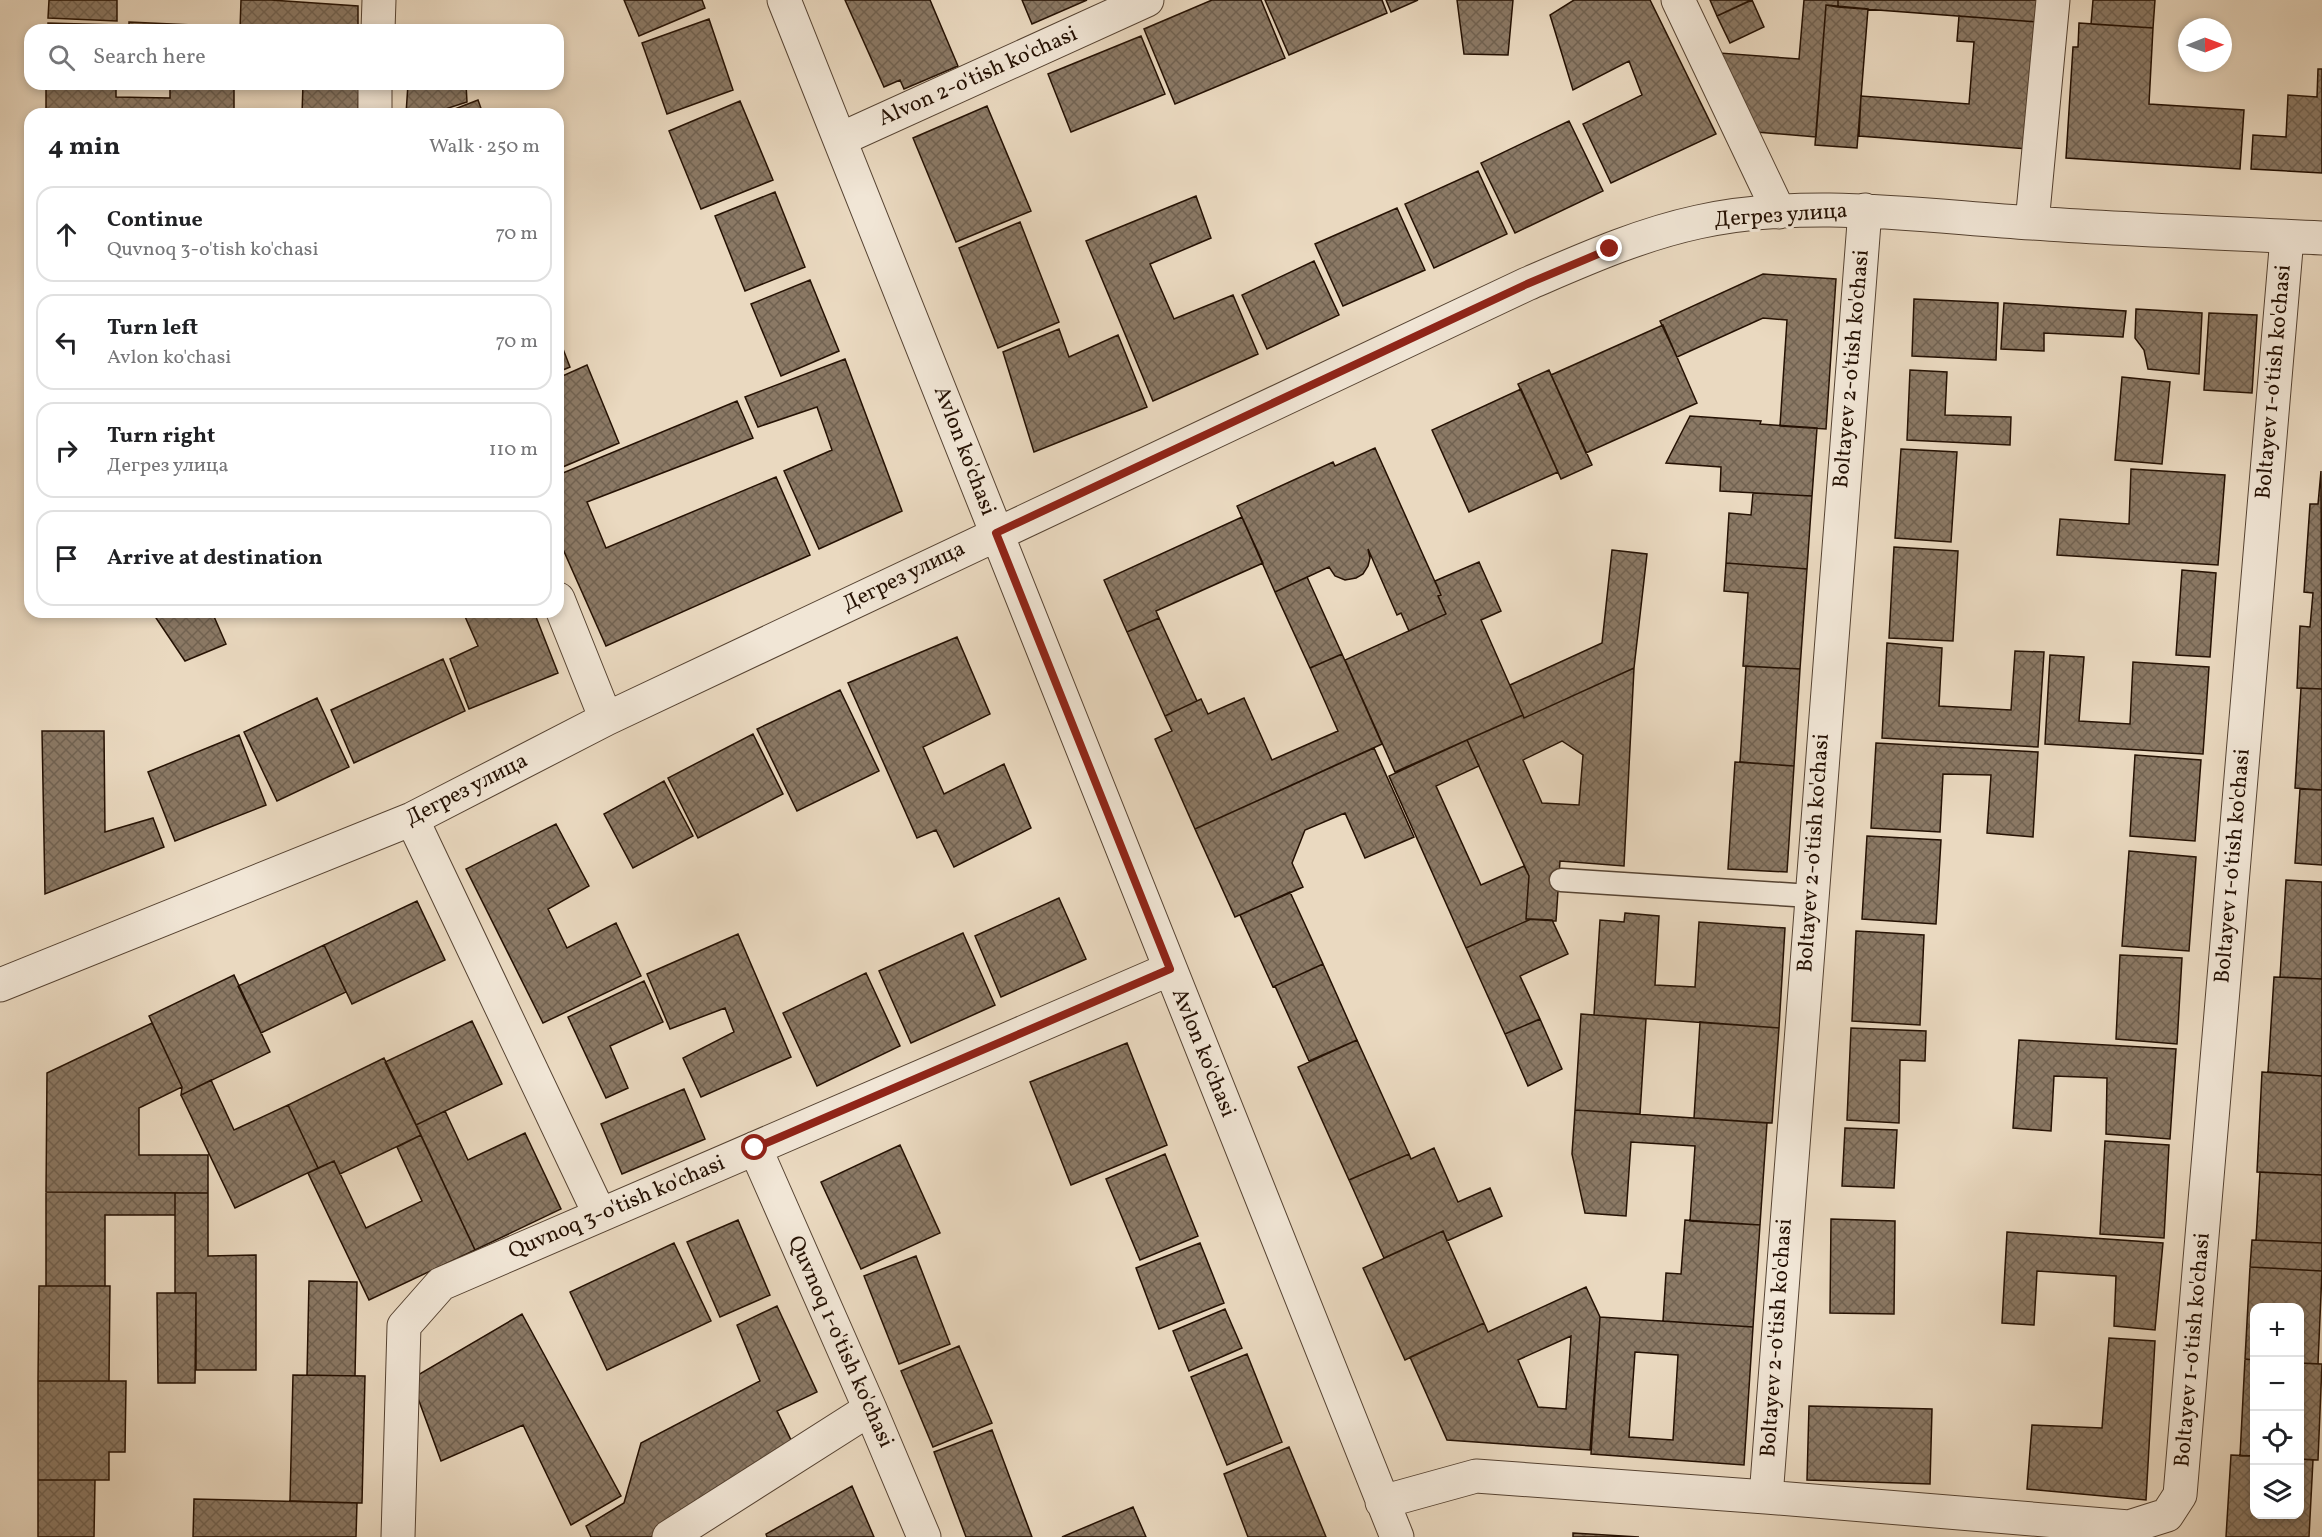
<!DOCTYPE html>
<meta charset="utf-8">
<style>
body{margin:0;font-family:Vollkorn,serif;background:#f2f2f2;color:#202124}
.controls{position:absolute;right:18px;bottom:18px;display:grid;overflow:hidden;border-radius:12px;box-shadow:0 3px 9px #0003}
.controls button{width:54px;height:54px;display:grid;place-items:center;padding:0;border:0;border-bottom:2px solid #e0e0e0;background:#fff;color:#202124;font:30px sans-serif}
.compass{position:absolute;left:2178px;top:18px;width:54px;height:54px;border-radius:50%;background:#fff;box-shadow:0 3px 9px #0003;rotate:89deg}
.stop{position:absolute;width:18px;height:18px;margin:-14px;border:4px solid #8f2418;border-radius:50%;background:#fff}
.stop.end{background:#8f2418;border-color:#fff;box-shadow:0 2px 6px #0008}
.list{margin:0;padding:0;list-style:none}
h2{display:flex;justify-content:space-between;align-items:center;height:78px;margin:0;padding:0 24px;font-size:26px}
h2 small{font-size:20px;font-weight:400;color:#757577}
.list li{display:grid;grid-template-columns:39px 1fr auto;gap:18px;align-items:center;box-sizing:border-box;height:96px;margin:0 12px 12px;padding:0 12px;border:2px solid #e0e0e0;border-radius:18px}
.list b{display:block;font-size:22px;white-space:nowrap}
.list p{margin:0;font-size:20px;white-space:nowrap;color:#757577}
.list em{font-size:20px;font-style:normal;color:#757577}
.icon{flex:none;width:33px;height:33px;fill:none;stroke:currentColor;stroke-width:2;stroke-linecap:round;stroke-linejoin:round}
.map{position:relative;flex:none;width:2322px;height:1537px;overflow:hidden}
.search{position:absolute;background:#fff;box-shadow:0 3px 9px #0003;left:24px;top:24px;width:540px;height:66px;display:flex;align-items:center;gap:15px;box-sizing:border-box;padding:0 21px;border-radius:18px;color:#757577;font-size:22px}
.panel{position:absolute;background:#fff;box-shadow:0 3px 9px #0003;left:24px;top:108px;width:540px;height:510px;border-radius:18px}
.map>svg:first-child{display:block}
.building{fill:url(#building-cross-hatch);stroke:#251103;stroke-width:1.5;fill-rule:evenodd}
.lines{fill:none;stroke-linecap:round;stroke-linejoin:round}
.lane-casing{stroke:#564332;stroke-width:25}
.street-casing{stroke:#564332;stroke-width:35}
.lane{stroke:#f1e6d6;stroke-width:22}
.street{stroke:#f1e6d6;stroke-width:33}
.route{stroke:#8f2418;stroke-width:8}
.labels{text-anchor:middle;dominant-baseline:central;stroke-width:6;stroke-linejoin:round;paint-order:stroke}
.street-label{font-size:22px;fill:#251103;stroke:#f1e6d6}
</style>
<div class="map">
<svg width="2322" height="1537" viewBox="0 0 2322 1537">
<defs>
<pattern id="building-cross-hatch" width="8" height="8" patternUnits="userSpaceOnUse" patternTransform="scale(1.5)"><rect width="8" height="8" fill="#8b7965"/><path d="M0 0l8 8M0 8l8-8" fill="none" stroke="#716251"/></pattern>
</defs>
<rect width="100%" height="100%" fill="#ead9c0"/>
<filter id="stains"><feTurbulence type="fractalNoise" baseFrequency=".00333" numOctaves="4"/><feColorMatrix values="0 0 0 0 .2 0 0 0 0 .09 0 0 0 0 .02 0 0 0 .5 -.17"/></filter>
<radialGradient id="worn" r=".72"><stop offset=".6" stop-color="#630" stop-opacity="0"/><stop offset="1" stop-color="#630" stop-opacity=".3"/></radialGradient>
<path class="building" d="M 49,0 L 117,0 L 117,21 L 48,18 Z
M 241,0 L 271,0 L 358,6 L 358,30 L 240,30 Z
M 624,0 L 702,0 L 705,8 L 639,36 Z
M 845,0 L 930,0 L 958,66 L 904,89 L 900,80 L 884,87 Z
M 1022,0 L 1087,0 L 1032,24 Z
M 1212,0 L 1261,0 L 1285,58 L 1175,104 L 1144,29 Z
M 1265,0 L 1382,0 L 1387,13 L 1289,55 Z
M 1386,0 L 1418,0 L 1391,12 Z
M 1457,0 L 1513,0 L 1508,55 L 1464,54 Z
M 1574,0 L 1650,0 L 1716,134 L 1611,183 L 1583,124 L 1642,95 L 1629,61 L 1573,90 L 1550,15 Z
M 1710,0 L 1751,0 L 1717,16 Z
M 1752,0 L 1764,27 L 1730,43 L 1717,16 Z
M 1804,0 L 1838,0 L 1838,7 L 1826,5 L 1816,137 L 1756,132 L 1720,53 L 1799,59 Z
M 1838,0 L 2040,0 L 2038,22 L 1838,7 Z
M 2093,0 L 2155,0 L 2153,28 L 2091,24 Z
M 1826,5 L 1868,9 L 1857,148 L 1815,145 Z
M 1959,16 L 2038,22 L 2028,149 L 1859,136 L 1861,96 L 1969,104 L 1974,42 L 1957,41 Z
M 709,19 L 733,90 L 667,114 L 642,43 Z
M 129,22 L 236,27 L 236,30 L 129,30 Z
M 48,23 L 117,25 L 117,30 L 48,30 Z
M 2079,23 L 2153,28 L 2149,104 L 2244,110 L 2240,169 L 2066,158 L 2073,47 L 2078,47 Z
M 1141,36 L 1165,94 L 1071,132 L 1048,74 Z
M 2318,69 L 2322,69 L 2322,173 L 2251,169 L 2253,135 L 2286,137 L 2288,95 L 2317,97 Z
M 46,84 L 116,84 L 116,97 L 170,98 L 170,84 L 234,84 L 234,114 L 46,114 Z
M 303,84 L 359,84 L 358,114 L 302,114 Z
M 408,84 L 466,84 L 467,102 L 430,114 L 406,114 Z
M 478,100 L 483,114 L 442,114 Z
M 740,101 L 773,180 L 701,209 L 669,131 Z
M 987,106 L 1031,211 L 956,242 L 913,138 Z
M 1569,121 L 1603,191 L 1515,233 L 1481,163 Z
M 1478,171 L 1507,234 L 1434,268 L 1405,204 Z
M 775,192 L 805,267 L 745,291 L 715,216 Z
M 1196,196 L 1211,238 L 1150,264 L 1174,319 L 1233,295 L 1258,354 L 1153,401 L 1086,241 Z
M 1397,208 L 1425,270 L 1343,306 L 1315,244 Z
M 1020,222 L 1059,322 L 998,348 L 959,248 Z
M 1314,261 L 1339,315 L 1267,349 L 1242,295 Z
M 1763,274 L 1836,279 L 1826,429 L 1780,426 L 1787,320 L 1763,318 L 1677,357 L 1660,321 Z
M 810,280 L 839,351 L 781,376 L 751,304 Z
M 1914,299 L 1998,303 L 1996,360 L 1912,356 Z
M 2004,303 L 2126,311 L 2123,337 L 2044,333 L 2044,351 L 2001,349 Z
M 2136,309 L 2202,313 L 2199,374 L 2148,369 L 2144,350 L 2135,338 Z
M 2209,313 L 2257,315 L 2252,393 L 2204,390 Z
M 1663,325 L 1697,403 L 1586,453 L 1551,375 Z
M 1059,329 L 1069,357 L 1118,335 L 1147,407 L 1034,452 L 1003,352 Z
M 558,336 L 570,367 L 558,372 Z
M 845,359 L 902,511 L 819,549 L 784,471 L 832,450 L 817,407 L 758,427 L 745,397 Z
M 587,365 L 619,443 L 558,469 L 558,378 Z
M 1549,370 L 1592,465 L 1561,479 L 1518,384 Z
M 1910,370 L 1947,372 L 1945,415 L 2011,417 L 2010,445 L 1907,440 Z
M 2122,377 L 2170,382 L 2162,464 L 2115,460 Z
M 1521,389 L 1558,472 L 1469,512 L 1432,430 Z
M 737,401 L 753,438 L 587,502 L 606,548 L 776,477 L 810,555 L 606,646 L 558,538 L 558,475 Z
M 1690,416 L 1761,421 L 1760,424 L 1817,428 L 1812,496 L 1720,491 L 1721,467 L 1666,463 Z
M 1375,448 L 1441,595 L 1438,596 L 1446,614 L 1409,631 L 1401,613 L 1397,615 L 1368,549 L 1370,558 L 1368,566 L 1363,574 L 1356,578 L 1345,580 L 1335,576 L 1329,567 L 1275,592 L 1237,506 L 1333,462 L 1335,466 Z
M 1901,449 L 1957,452 L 1951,542 L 1895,538 Z
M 2131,469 L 2225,475 L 2218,565 L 2057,555 L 2060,519 L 2129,524 Z
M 2321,471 L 2322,689 L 2297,688 L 2300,626 L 2310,627 L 2313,593 L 2304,592 L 2310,504 L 2318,504 Z
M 1753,493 L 1812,496 L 1807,569 L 1726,563 L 1729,513 L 1751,515 Z
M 1242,517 L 1263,563 L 1156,611 L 1159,618 L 1127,632 L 1104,580 Z
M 1894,547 L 1958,551 L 1953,641 L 1889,638 Z
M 1612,550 L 1647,554 L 1634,668 L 1524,718 L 1510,685 L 1602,643 Z
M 1479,562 L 1501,611 L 1481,620 L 1523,715 L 1395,772 L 1345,660 L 1446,614 L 1438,596 L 1441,595 L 1435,581 Z
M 1726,563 L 1807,569 L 1800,669 L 1743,666 L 1748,593 L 1724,591 Z
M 2182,570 L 2216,573 L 2210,657 L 2176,655 Z
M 1307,577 L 1342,654 L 1310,668 L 1275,592 Z
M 152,612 L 212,612 L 226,644 L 185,661 Z
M 463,612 L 534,612 L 558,673 L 469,709 L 450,659 L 478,646 Z
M 1159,618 L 1197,701 L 1165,716 L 1127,632 Z
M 957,637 L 990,714 L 923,747 L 944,794 L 1004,764 L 1031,828 L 954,867 L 936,830 L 917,838 L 848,683 Z
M 1887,643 L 1942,648 L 1939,706 L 2011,710 L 2015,651 L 2044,652 L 2038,747 L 1882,738 Z
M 1342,654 L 1382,744 L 1195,829 L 1155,739 L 1172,731 L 1165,716 L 1201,699 L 1208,714 L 1244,698 L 1272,760 L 1338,731 L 1310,668 Z
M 2050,655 L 2084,657 L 2079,721 L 2130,724 L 2133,662 L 2209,667 L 2203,754 L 2045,744 Z
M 443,659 L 465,711 L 354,763 L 331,710 Z
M 1746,666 L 1800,669 L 1794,766 L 1740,762 Z
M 1634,668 L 1624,866 L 1560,861 L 1556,921 L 1526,919 L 1529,876 L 1467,740 L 1523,715 L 1524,718 ZM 1562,741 L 1583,755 L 1579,805 L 1542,803 L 1523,760 Z
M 2301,688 L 2322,689 L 2322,790 L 2295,788 Z
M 840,690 L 879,771 L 797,811 L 757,729 Z
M 317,698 L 349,767 L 277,801 L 244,732 Z
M 42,731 L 104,731 L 105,832 L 153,818 L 164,847 L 45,894 Z
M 753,734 L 783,794 L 698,838 L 668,778 Z
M 239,735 L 266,805 L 175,841 L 148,772 Z
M 1467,740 L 1479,766 L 1436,786 L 1481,885 L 1524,866 L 1529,876 L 1526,919 L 1531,919 L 1466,948 L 1389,776 Z
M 1876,743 L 2038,752 L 2033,837 L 1987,833 L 1991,775 L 1943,774 L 1940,832 L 1871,828 Z
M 1374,748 L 1414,837 L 1365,858 L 1345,813 L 1305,830 L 1292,863 L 1303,887 L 1235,917 L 1195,829 Z
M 2135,755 L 2201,760 L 2195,841 L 2130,836 Z
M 1735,762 L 1794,766 L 1787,872 L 1728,869 Z
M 664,781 L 693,836 L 633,868 L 604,814 Z
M 2300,789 L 2322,790 L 2322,865 L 2295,863 Z
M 556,824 L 589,886 L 548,909 L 567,948 L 616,923 L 641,976 L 543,1023 L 466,869 Z
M 1867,836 L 1941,840 L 1936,924 L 1862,919 Z
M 2129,851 L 2196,857 L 2189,951 L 2122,946 Z
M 2286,880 L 2322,882 L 2322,979 L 2280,977 Z
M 1290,892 L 1323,964 L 1273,987 L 1240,915 Z
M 1059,898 L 1086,959 L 1001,997 L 975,936 Z
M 417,901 L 445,960 L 352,1004 L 324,945 Z
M 1625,913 L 1659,916 L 1655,985 L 1695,987 L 1699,922 L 1785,928 L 1779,1028 L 1594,1015 L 1600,920 L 1624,922 Z
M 1531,919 L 1552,920 L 1568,954 L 1520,976 L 1540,1019 L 1505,1034 L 1466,948 Z
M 1856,931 L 1924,935 L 1920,1025 L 1852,1021 Z
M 963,933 L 995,1005 L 911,1043 L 879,971 Z
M 738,934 L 791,1057 L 701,1097 L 683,1058 L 734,1032 L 725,1008 L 670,1029 L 647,974 Z
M 324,945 L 346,992 L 261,1033 L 238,986 Z
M 2120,955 L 2182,958 L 2177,1044 L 2116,1039 Z
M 1323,964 L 1357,1040 L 1309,1061 L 1275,986 Z
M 866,973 L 900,1046 L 817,1086 L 783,1013 Z
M 234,975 L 270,1052 L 181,1095 L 182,1087 L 149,1016 Z
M 2274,977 L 2322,979 L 2322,1076 L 2268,1072 Z
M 644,981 L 663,1022 L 610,1046 L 628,1088 L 606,1098 L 568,1017 Z
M 1581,1014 L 1646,1019 L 1640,1114 L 1575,1110 Z
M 1540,1019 L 1562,1069 L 1528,1086 L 1505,1034 Z
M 472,1021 L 502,1084 L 416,1125 L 385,1062 Z
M 1700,1022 L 1779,1028 L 1772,1123 L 1694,1118 Z
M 152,1023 L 182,1087 L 139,1108 L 139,1155 L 208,1155 L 208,1193 L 46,1192 L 47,1073 Z
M 1851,1028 L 1926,1031 L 1925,1061 L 1900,1060 L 1899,1123 L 1847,1120 Z
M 1357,1040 L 1409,1154 L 1349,1180 L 1298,1067 Z
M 2019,1040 L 2176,1049 L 2170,1139 L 2106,1134 L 2107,1078 L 2054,1076 L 2051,1131 L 2013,1128 Z
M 1127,1043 L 1167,1145 L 1071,1185 L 1030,1082 Z
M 384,1058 L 421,1135 L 340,1174 L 334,1161 L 318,1168 L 288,1105 Z
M 2262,1072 L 2322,1076 L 2322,1175 L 2257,1172 Z
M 211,1080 L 234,1130 L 288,1105 L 318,1168 L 235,1208 L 181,1095 Z
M 684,1089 L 705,1139 L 622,1174 L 601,1124 Z
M 1575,1110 L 1767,1123 L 1760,1225 L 1690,1221 L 1695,1146 L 1631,1142 L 1626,1216 L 1585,1213 L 1572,1154 Z
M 445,1111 L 468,1160 L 525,1133 L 561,1209 L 475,1250 L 416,1125 Z
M 1845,1128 L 1897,1130 L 1894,1188 L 1842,1186 Z
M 421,1135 L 475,1250 L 369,1300 L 308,1173 L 334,1161 L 366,1228 L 422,1201 L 397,1147 Z
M 2105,1141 L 2169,1145 L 2164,1238 L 2100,1234 Z
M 900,1145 L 940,1233 L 861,1269 L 821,1182 Z
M 1434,1148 L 1458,1202 L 1490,1188 L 1502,1216 L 1447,1241 L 1443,1231 L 1384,1258 L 1349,1180 L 1409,1154 L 1411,1159 Z
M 1165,1154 L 1198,1236 L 1140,1260 L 1106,1179 Z
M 2260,1172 L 2322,1175 L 2322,1243 L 2256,1240 Z
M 46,1192 L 175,1193 L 175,1215 L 105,1215 L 105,1286 L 46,1286 Z
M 175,1193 L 208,1193 L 208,1256 L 256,1255 L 256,1370 L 196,1370 L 196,1293 L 175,1293 Z
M 1831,1219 L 1895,1221 L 1894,1314 L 1830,1313 Z
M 738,1220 L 770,1295 L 720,1317 L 687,1242 Z
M 1685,1220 L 1760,1225 L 1753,1327 L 1663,1321 L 1666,1273 L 1681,1274 Z
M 1443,1231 L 1484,1323 L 1405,1360 L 1363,1268 Z
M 2007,1232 L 2163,1243 L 2155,1330 L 2114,1326 L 2116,1276 L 2037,1271 L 2034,1325 L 2002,1323 Z
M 2252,1240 L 2322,1243 L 2322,1271 L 2250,1267 Z
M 674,1243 L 711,1321 L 607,1370 L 570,1292 Z
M 1200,1243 L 1224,1303 L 1159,1329 L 1136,1268 Z
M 916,1256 L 950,1344 L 899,1364 L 864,1276 Z
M 2250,1267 L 2322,1271 L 2318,1364 L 2300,1363 L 2300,1308 L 2254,1308 L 2254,1360 L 2245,1359 Z
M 309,1281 L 357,1282 L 355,1376 L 307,1375 Z
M 39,1286 L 110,1286 L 109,1381 L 38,1381 Z
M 1586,1287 L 1600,1317 L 1590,1450 L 1447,1440 L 1410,1357 L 1484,1323 L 1488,1332 ZM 1571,1336 L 1566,1409 L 1538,1407 L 1518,1360 Z
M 157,1293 L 196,1293 L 195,1383 L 158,1383 Z
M 777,1306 L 817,1392 L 777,1411 L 793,1444 L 651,1537 L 591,1537 L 586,1526 L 624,1503 L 641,1443 L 760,1381 L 737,1325 Z
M 1225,1309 L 1242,1348 L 1189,1371 L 1173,1331 Z
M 522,1314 L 621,1496 L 571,1525 L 523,1425 L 441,1461 L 411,1379 Z
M 1600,1317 L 1753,1327 L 1744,1465 L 1591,1454 ZM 1635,1352 L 1678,1355 L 1673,1440 L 1629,1437 Z
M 2109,1338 L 2155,1341 L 2146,1500 L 2027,1489 L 2032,1425 L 2102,1428 Z
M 959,1346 L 992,1423 L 933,1447 L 901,1371 Z
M 1247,1354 L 1282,1442 L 1227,1465 L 1191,1377 Z
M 2245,1359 L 2254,1360 L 2254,1456 L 2240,1456 Z
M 2300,1363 L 2322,1364 L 2318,1460 L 2300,1459 Z
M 293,1375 L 365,1376 L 362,1503 L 290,1501 Z
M 38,1381 L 126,1381 L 125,1452 L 109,1452 L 109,1480 L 38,1480 Z
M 1809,1406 L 1932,1409 L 1930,1484 L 1807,1480 Z
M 992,1430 L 1032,1537 L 966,1537 L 934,1452 Z
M 1289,1447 L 1326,1537 L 1248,1537 L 1224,1474 Z
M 2231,1455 L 2254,1456 L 2254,1514 L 2300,1514 L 2300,1459 L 2313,1460 L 2309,1537 L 2226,1537 Z
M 38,1480 L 95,1480 L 94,1537 L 38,1537 Z
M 852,1486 L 874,1537 L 767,1537 L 766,1534 Z
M 194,1499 L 357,1503 L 356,1537 L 193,1537 Z
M 1133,1507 L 1146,1537 L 1062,1537 Z
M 1573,1533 L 1639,1537 L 1573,1537 Z"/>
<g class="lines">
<g class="lane-casing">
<path id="lane" d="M 1561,880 L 1811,896"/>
</g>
<g class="street-casing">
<path id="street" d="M 784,0 L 1397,1537
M 1678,0 L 1779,212
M 378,30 L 379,0
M 375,114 L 375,84
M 841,139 L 1147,0
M 2032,223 L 2053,0
M 558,599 L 606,719
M 412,819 L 600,1215
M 0,985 L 412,819 L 606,719 L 1527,284 C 1583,260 1638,235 1698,222 C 1808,198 1921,216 2032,223 C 2129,230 2225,233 2322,238
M 755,1148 L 870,1409 L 924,1537
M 1766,1497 L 1865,210
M 1382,1502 L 1476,1476 L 1766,1497 L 2129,1527 L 2167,1515 L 2180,1495 L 2287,237
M 398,1537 L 404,1326 L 441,1284 L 1170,969
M 669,1537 L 870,1409"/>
</g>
<use href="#lane" class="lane"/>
<use href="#street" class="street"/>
</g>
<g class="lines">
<path class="route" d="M 755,1148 L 1170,969 L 996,533 L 1527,284 L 1610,249"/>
</g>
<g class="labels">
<g class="street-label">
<text transform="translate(978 77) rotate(-24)">Alvon 2-o'tish ko'chasi</text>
<text transform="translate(1781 216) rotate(-4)">Дегрез улица</text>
<text transform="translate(1852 369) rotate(-85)">Boltayev 2-o'tish ko'chasi</text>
<text transform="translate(2274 382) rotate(-85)">Boltayev 1-o'tish ko'chasi</text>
<text transform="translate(964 451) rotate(69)">Avlon ko'chasi</text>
<text transform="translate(904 577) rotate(-26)">Дегрез улица</text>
<text transform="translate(467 790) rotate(-27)">Дегрез улица</text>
<text transform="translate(1814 853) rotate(-86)">Boltayev 2-o'tish ko'chasi</text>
<text transform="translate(2233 866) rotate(-85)">Boltayev 1-o'tish ko'chasi</text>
<text transform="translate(1203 1053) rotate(68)">Avlon ko'chasi</text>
<text transform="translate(617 1208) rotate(-23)">Quvnoq 3-o'tish ko'chasi</text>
<text transform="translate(1777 1338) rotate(-86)">Boltayev 2-o'tish ko'chasi</text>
<text transform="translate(840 1342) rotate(66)">Quvnoq 1-o'tish ko'chasi</text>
<text transform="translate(2193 1350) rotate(-85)">Boltayev 1-o'tish ko'chasi</text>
</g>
</g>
<rect width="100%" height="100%" filter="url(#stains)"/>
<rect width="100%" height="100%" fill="url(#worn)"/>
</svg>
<div class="controls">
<button>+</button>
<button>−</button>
<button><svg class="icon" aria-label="locate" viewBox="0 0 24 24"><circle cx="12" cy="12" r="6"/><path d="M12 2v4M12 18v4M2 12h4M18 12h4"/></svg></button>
<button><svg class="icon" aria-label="layers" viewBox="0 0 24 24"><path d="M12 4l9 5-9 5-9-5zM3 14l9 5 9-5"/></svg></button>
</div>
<svg class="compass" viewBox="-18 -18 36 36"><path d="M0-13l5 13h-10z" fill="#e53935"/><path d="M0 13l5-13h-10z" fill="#757577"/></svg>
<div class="stop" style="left:755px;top:1148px"></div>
<div class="stop end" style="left:1610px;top:249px"></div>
<div class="search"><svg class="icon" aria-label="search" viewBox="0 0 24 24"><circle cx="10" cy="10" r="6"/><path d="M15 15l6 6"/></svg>Search here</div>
<section class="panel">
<h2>4 min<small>Walk · 250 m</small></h2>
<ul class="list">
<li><svg class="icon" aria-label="ahead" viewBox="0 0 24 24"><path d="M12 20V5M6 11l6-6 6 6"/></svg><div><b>Continue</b><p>Quvnoq 3-o'tish ko'chasi</p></div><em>70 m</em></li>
<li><svg class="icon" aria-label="left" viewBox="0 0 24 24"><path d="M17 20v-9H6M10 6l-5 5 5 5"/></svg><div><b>Turn left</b><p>Avlon ko'chasi</p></div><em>70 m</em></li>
<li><svg class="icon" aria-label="right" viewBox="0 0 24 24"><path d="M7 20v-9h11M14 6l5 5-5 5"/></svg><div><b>Turn right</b><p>Дегрез улица</p></div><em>110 m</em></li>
<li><svg class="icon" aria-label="arrive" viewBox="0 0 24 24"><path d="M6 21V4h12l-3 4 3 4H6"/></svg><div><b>Arrive at destination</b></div></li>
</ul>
</section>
</div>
